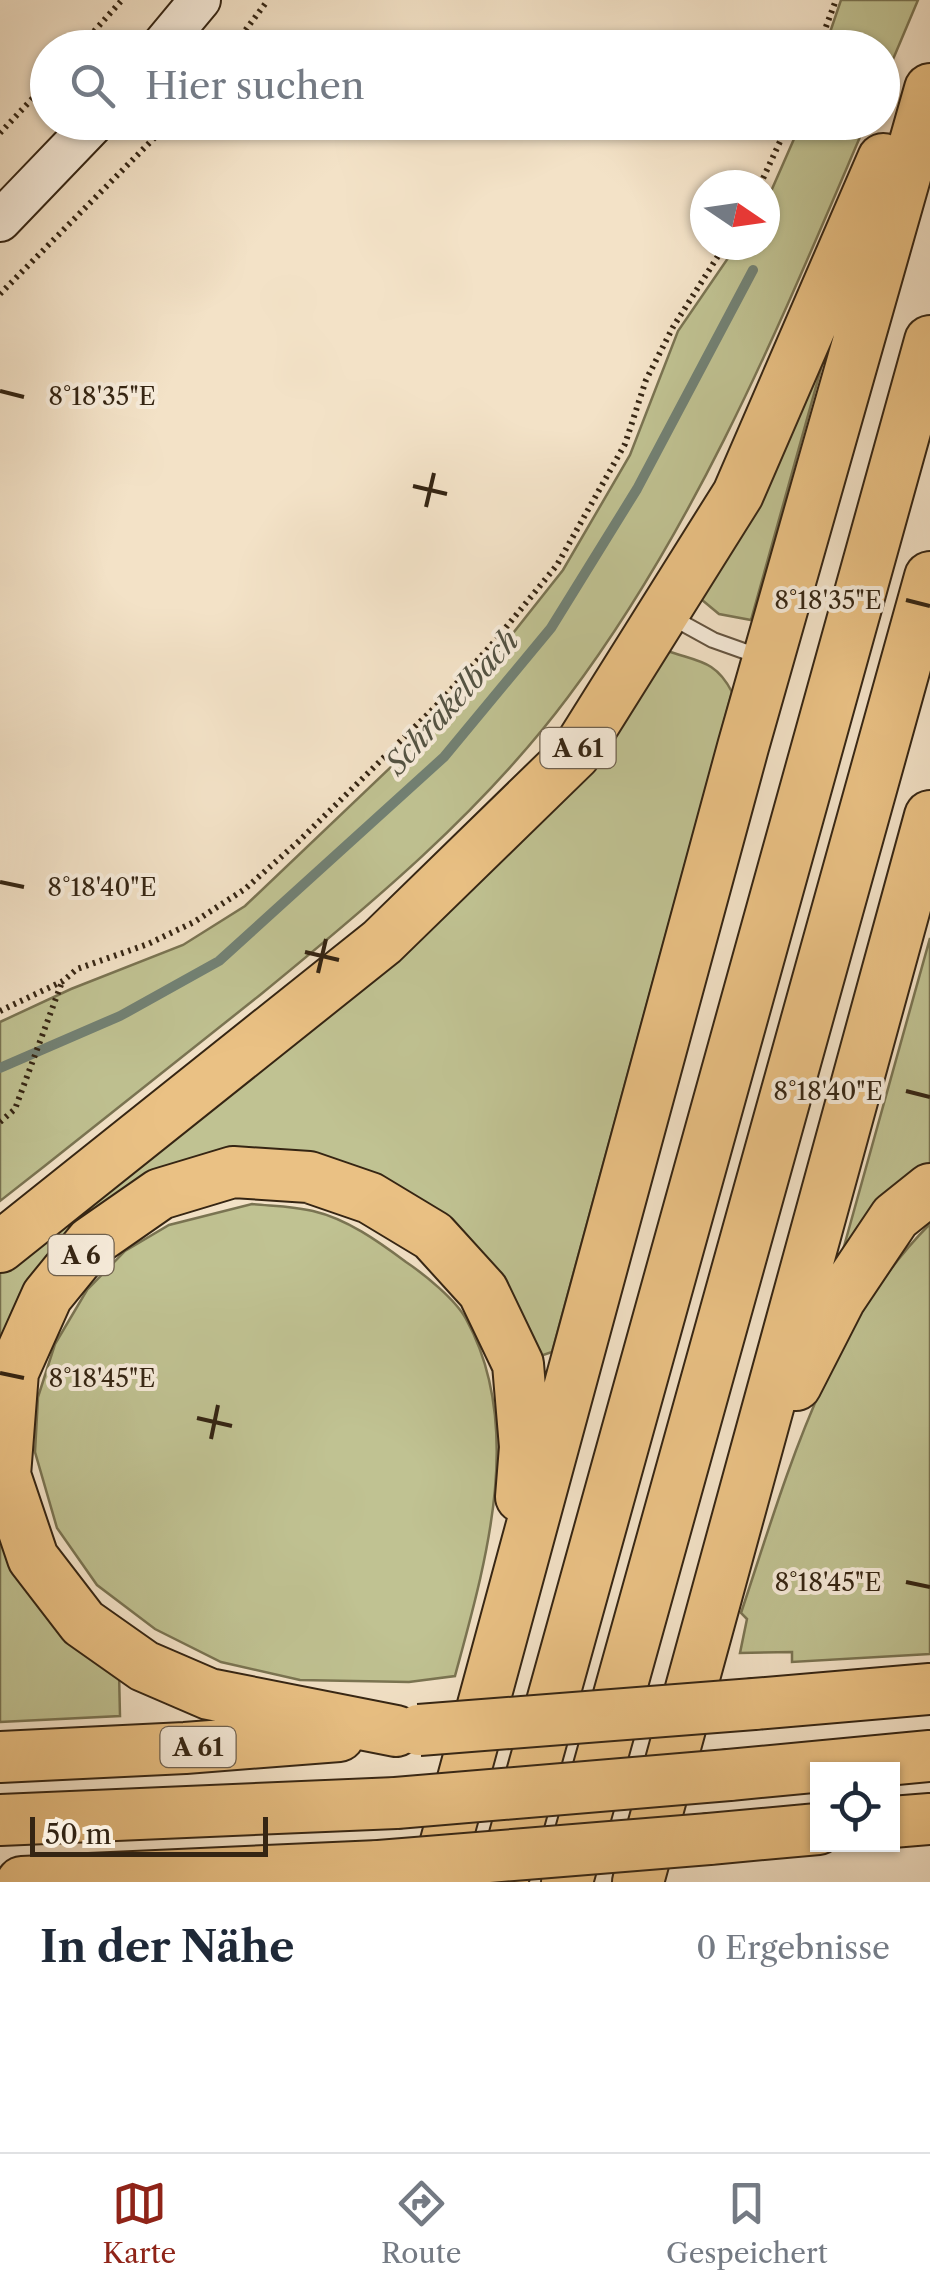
<!DOCTYPE html>
<html lang="de">
<meta charset="utf-8">
<style>
body{margin:0;font-family:"Libre Caslon Text",serif;background:#f2f2f3;color:#1f2937}
.controls{position:absolute;right:30px;bottom:30px;display:grid;overflow:hidden;border-radius:0px;box-shadow:0 2px 8px #0004}
.controls button{width:90px;height:90px;display:grid;place-items:center;padding:0;border:0;border-bottom:2px solid #e0e1e3;background:#fff;color:#1f2937;font:50px sans-serif}
.compass{position:absolute;left:690px;top:170px;width:90px;height:90px;border-radius:50%;background:#fff;box-shadow:0 2px 8px #0004;rotate:103deg}
.scale{position:absolute;left:30px;bottom:25px;width:238px;box-sizing:border-box;padding-left:10px;border:5px solid #352513;border-top:0;font-size:28px;line-height:35px;white-space:nowrap;color:#352513;-webkit-text-stroke:8px #f7ecdb;paint-order:stroke}
.list{margin:0;padding:0;list-style:none}
h2{display:flex;justify-content:space-between;align-items:center;height:130px;margin:0;padding:0 40px;font-size:42px}
h2 small{font-size:32px;font-weight:400;color:#747a83}
.icon{flex:none;width:55px;height:55px;fill:none;stroke:currentColor;stroke-width:2;stroke-linecap:round;stroke-linejoin:round}
.map{position:relative;flex:none;width:930px;height:1882px;overflow:hidden}
.search{position:absolute;background:#fff;box-shadow:0 2px 8px #0004;left:30px;right:30px;top:30px;height:110px;display:flex;align-items:center;gap:25px;box-sizing:border-box;padding:0 35px;border-radius:55px;color:#747a83;font-size:38px}
.sheet{height:270px;background:#fff}
nav{display:flex;justify-content:space-around;align-items:center;box-sizing:border-box;height:140px;border-top:2px solid #e0e1e3;background:#fff;font-size:28px;color:#747a83}
nav a{display:grid;justify-items:center;gap:5px}
nav .on{color:#8f2418}
.map>svg:first-child{display:block}
.green{fill:#c0c292;stroke:#7a7452;stroke-width:2.5}
.lines{fill:none;stroke-linecap:round;stroke-linejoin:round}
.stream{stroke:#728174;stroke-width:10}
.lane-casing{stroke:#645440;stroke-width:18}
.secondary-casing{stroke:#352513;stroke-width:44}
.highway-casing{stroke:#352513;stroke-width:54}
.path{stroke:#352513;stroke-width:6;stroke-dasharray:2.5 5;stroke-linecap:butt}
.lane{stroke:#f7ecdb;stroke-width:14}
.secondary{stroke:#f7ecdb;stroke-width:40}
.highway{stroke:#eac184;stroke-width:50}
.highway-bridge-casing{stroke:#352513;stroke-width:54;stroke-linecap:butt}
.highway-bridge{stroke:#eac184;stroke-width:50}
.ticks{fill:none;stroke:#352513;stroke-width:4}
.labels{text-anchor:middle;dominant-baseline:central;stroke-width:8;stroke-linejoin:round;paint-order:stroke}
.shield{fill:#f7ecdb;stroke:#6f614f;stroke-width:2.5}
.shield-label{font-size:25px;font-weight:bold;fill:#352513}
.water-label{font-size:30px;font-style:italic;fill:#545343;stroke:#f7ecdb}
.ticks-label{font-size:25px;text-anchor:middle;fill:#352513;stroke:#f7ecdb;stroke-width:8;stroke-linejoin:round;paint-order:stroke}
</style>
<div class="map">
<svg width="930" height="1882" viewBox="0 0 930 1882">
<rect width="100%" height="100%" fill="#f3e2c7"/>
<filter id="stains"><feTurbulence type="fractalNoise" baseFrequency=".002" numOctaves="4"/><feColorMatrix values="0 0 0 0 .2 0 0 0 0 .09 0 0 0 0 .02 0 0 0 .5 -.17"/></filter>
<radialGradient id="worn" r=".72"><stop offset=".6" stop-color="#630" stop-opacity="0"/><stop offset="1" stop-color="#630" stop-opacity=".3"/></radialGradient>
<path class="green" d="M 841,0 L 918,0 L 883,83 L 882,48 L 825,47 Z
M 801,123 L 866,123 C 781,321 699,523 568,697 C 482,812 370,905 260,995 C 173,1064 87,1133 0,1201 L 0,1022 L 71,989 L 183,945 L 245,906 L 457,704 L 563,570 L 630,455 L 678,331 L 737,245 L 765,245 L 765,205 Z
M 829,340 L 751,620 L 719,614 L 696,595 Z
M 665,650 C 697,662 715,659 732,692 L 552,1352 L 543,1355 L 536,1373 L 516,1314 L 310,1155 L 84,1219 L 20,1294 L 0,1346 L 0,1270 Z
M 930,938 L 930,1165 L 908,1180 L 843,1250 Z
M 252,1204 C 272,1206 293,1206 313,1211 C 347,1219 378,1241 406,1262 C 424,1274 456,1300 466,1319 C 526,1428 485,1565 455,1676 L 409,1682 L 300,1680 L 221,1662 L 155,1629 L 97,1585 L 57,1528 L 35,1452 L 38,1397 L 55,1344 L 87,1290 L 125,1251 L 169,1225 Z
M 930,1224 L 930,1654 L 792,1662 L 792,1652 L 740,1653 L 747,1619 L 741,1613 C 786,1478 826,1328 930,1224 Z
M 0,1532 L 119,1672 L 120,1716 L 0,1722 Z"/>
<g class="lines">
<path class="stream" d="M 0,1068 L 120,1016 L 219,961 L 444,757 L 551,628 L 637,489 L 753,270"/>
<g class="lane-casing">
<path id="lane" d="M 673,618 L 713,640 L 758,656"/>
</g>
<g class="secondary-casing">
<path id="secondary" d="M 160,48 L 200,0
M 0,221 L 95,122"/>
</g>
<g class="highway-casing">
<path id="highway" d="M 0,1247 L 382,942 L 575,754 L 738,494 L 883,159
M 796,1385 L 840,1299 L 895,1217 L 930,1189
M 754,1704 L 930,1689
M 396,1731 L 209,1694 L 144,1666 L 83,1623 L 33,1558 L 5,1475 L 13,1372 L 47,1296 L 91,1242 L 160,1194 L 233,1172 L 309,1177 L 370,1198 L 433,1236 L 483,1291 L 518,1364 L 525,1447 L 521,1497
M 0,1757 L 185,1748 L 339,1736
M 729,1775 L 930,1756
M 0,1820 L 396,1803
M 892,1822 L 930,1819
M 709,1839 L 818,1829
M 22,1882 L 379,1866
M 435,1882 L 743,747 L 930,89
M 502,1882 L 930,341
M 567,1882 L 930,577
M 638,1882 L 930,816"/>
</g>
<path class="path" d="M 79,48 L 122,0
M 232,48 L 268,0
M 818,48 L 836,0
M 0,133 L 48,82
M 760,185 L 789,122
M 0,294 L 170,122
M 0,1011 L 63,981 L 77,969 L 148,944 L 194,922 L 245,889 L 299,841 L 436,706 L 494,642 L 557,565 L 625,444 L 646,380 L 673,327 L 725,245
M 0,1122 L 15,1109 L 62,982"/>
<use href="#lane" class="lane"/>
<use href="#secondary" class="secondary"/>
<use href="#highway" class="highway"/>
<g class="highway-bridge-casing">
<path id="highway-bridge" d="M 419,1730 L 754,1704
M 396,1803 L 729,1775
M 379,1866 L 709,1839"/>
</g>
<use href="#highway-bridge" class="highway-bridge"/>
</g>
<path class="ticks" d="M 0,391 L 24,397M 413,486 L 447,494M 426,507 L 434,473M 906,600 L 930,606M 0,882 L 24,887M 305,952 L 339,960M 318,973 L 326,939M 906,1091 L 930,1097M 0,1373 L 24,1378M 197,1418 L 232,1426M 211,1439 L 218,1405M 906,1582 L 930,1587"/>
<g class="labels">
<g class="shield">
<rect x="540.5" y="728" width="75" height="40" rx="8"/>
<rect x="48.5" y="1235" width="65" height="40" rx="8"/>
<rect x="160.5" y="1727" width="75" height="40" rx="8"/>
</g>
<g class="shield-label">
<text x="578" y="748">A 61</text>
<text x="81" y="1255">A 6</text>
<text x="198" y="1747">A 61</text>
</g>
<g class="water-label">
<text transform="translate(452 702) rotate(-48)">Schrakelbach</text>
</g>
</g>
<g class="ticks-label">
<text x="102" y="405">8°18'35"E</text>
<text x="828" y="609">8°18'35"E</text>
<text x="102" y="896">8°18'40"E</text>
<text x="828" y="1100">8°18'40"E</text>
<text x="102" y="1387">8°18'45"E</text>
<text x="828" y="1591">8°18'45"E</text>
</g>
<rect width="100%" height="100%" filter="url(#stains)"/>
<rect width="100%" height="100%" fill="url(#worn)"/>
</svg>
<div class="controls">
<button><svg class="icon" aria-label="locate" viewBox="0 0 24 24"><circle cx="12" cy="12" r="6"/><path d="M12 2v4M12 18v4M2 12h4M18 12h4"/></svg></button>
</div>
<svg class="compass" viewBox="-18 -18 36 36"><path d="M0-13l5 13h-10z" fill="#e53935"/><path d="M0 13l5-13h-10z" fill="#747a83"/></svg>
<div class="scale">50 m</div>
<div class="search"><svg class="icon" aria-label="search" viewBox="0 0 24 24"><circle cx="10" cy="10" r="6"/><path d="M15 15l6 6"/></svg>Hier suchen</div>
</div>
<section class="sheet">
<h2>In der Nähe<small>0 Ergebnisse</small></h2>
<ul class="list">
</ul>
</section>
<nav>
<a class="on"><svg class="icon" aria-label="map" viewBox="0 0 24 24"><path d="M3 6l6-2 6 2 6-2v14l-6 2-6-2-6 2zM9 4v14M15 6v14"/></svg>Karte</a>
<a><svg class="icon" aria-label="directions" viewBox="0 0 24 24"><path d="M12 3l9 9-9 9-9-9zM9 14v-3h6M13 9l2 2-2 2"/></svg>Route</a>
<a><svg class="icon" aria-label="saved" viewBox="0 0 24 24"><path d="M7 4h10v16l-5-4-5 4z"/></svg>Gespeichert</a>
</nav>
